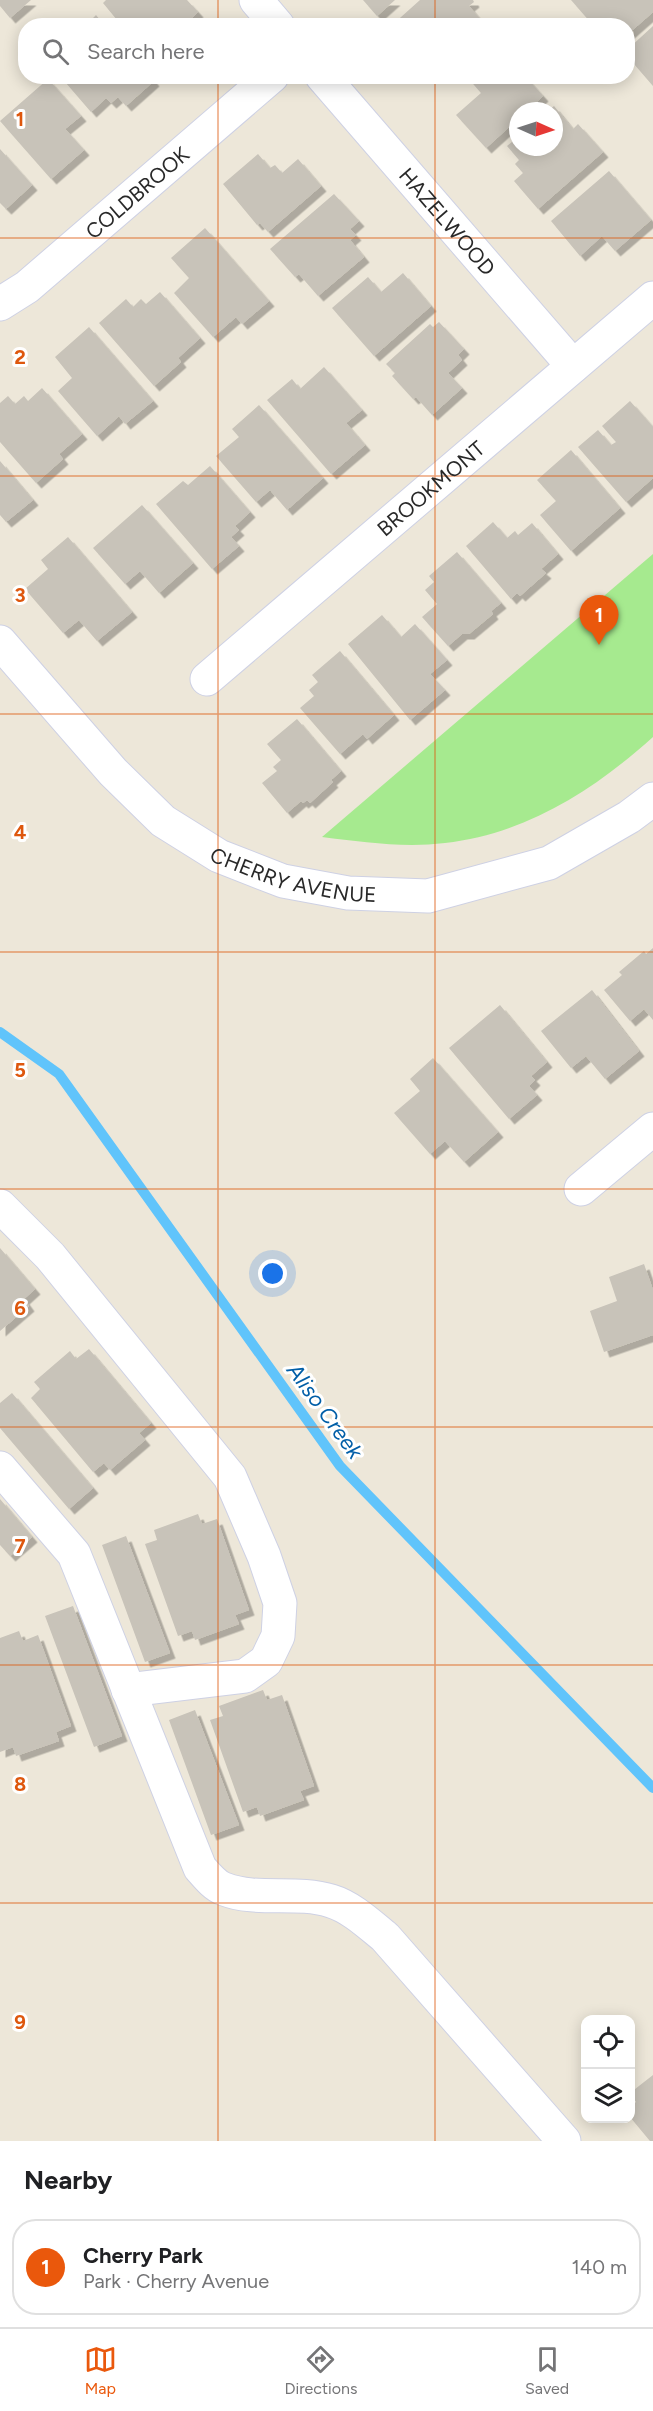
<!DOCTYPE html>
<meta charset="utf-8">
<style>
body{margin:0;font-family:Figtree,sans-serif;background:#f2f2f2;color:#202124}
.controls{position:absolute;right:18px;bottom:18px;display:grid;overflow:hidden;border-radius:12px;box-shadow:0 3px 15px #0003}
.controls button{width:54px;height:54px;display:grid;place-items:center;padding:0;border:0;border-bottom:2px solid #e0e0e0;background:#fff;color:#202124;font:30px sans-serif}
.compass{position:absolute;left:509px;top:102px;width:54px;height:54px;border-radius:50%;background:#fff;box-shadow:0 3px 15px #0003;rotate:93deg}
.you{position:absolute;left:273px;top:1274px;width:21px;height:21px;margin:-15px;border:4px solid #fff;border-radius:50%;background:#1a73e8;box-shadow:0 0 0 9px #1a73e833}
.badge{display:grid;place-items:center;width:39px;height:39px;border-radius:50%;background:#ea580c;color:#fff;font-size:20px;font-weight:700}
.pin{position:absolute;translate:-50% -50px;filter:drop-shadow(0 2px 3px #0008)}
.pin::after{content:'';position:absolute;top:32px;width:21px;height:18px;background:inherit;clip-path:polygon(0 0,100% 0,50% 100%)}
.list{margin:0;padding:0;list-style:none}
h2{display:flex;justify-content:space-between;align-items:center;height:78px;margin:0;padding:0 24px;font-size:26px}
h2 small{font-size:20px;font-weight:400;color:#757577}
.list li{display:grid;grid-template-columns:39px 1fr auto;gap:18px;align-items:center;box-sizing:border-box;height:96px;margin:0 12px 12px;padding:0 12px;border:2px solid #e0e0e0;border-radius:24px}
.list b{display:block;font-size:22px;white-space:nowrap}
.list p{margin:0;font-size:20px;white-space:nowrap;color:#757577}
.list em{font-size:20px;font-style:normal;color:#757577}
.icon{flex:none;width:33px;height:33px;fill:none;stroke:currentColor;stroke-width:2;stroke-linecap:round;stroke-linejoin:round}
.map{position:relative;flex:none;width:653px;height:2141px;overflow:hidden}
.search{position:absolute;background:#fff;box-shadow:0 3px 15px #0003;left:18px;right:18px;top:18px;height:66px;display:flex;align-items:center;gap:15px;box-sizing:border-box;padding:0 21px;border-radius:24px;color:#757577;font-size:22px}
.sheet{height:186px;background:#fff}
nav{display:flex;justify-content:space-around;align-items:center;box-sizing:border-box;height:84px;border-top:2px solid #e0e0e0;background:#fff;font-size:16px;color:#757577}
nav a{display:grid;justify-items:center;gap:3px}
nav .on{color:#ea580c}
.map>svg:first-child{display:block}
.green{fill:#a6ea8f}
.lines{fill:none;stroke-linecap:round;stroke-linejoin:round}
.stream{stroke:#60c4fb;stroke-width:10}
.building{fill:#c8c3b9;filter:url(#shadow)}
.minor-casing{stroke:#ced1e4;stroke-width:35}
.minor{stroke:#fff;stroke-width:33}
.grid{fill:none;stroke:#de570d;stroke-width:1.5;stroke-opacity:0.55}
.labels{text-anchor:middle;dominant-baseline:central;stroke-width:6;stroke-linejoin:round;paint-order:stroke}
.street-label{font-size:21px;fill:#292929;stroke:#fff}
.water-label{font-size:22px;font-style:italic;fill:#005ea7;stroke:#fff}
.grid-label{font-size:20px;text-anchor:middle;font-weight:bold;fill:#de570d;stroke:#fff;stroke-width:6;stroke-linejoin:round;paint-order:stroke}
</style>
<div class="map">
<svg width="653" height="2141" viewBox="0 0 653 2141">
<defs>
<filter id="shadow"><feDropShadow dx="5.5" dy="5.5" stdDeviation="0" flood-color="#0004"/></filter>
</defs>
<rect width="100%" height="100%" fill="#ede7d9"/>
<path class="green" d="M 653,554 L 653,737 C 594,790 526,834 445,843 C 404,848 362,842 322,837 Z"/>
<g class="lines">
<path class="stream" d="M 0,1032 L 59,1074 L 340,1466 L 653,1788"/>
</g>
<path class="building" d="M 0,0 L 31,0 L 10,18 L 0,6 Z
M 106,0 L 187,0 L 198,12 L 184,26 L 122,26 L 103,3 Z
M 363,0 L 395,0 L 377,16 Z
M 420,0 L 473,0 L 474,2 L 469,6 L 486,26 L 391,26 Z
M 571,0 L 653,0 L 653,12 L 628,34 L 628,26 L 601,26 L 596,20 L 592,24 Z
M 96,15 L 105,26 L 85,26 Z
M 653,26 L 653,86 L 628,57 L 628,49 Z
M 60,76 L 150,76 L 154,81 L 126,106 L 118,97 L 111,103 L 106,98 L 91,112 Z
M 470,76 L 525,76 L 543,96 L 527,111 L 518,111 L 518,119 L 486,148 L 456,115 L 481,93 L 468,78 Z
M 48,79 L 81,116 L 65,129 L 84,150 L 51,179 L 0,121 Z
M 554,106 L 573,129 L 578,124 L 603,152 L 538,209 L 514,181 L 523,173 L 515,164 L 519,160 L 507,146 L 518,137 L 518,147 L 554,147 L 554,111 L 548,111 Z
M 0,149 L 32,185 L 6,209 L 0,203 Z
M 258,154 L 270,168 L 275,165 L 282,173 L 298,159 L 321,186 L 268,232 L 260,223 L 257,225 L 223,184 Z
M 609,171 L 651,220 L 615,251 L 602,236 L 580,256 L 551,221 Z
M 334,194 L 359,221 L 350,229 L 356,235 L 350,240 L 364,257 L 318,296 L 299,274 L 295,277 L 270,249 Z
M 205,228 L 269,301 L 242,324 L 236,317 L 213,337 L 174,293 L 189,278 L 171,258 Z
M 403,273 L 431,306 L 374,356 L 332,308 L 368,277 L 381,292 Z
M 160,292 L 200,338 L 178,358 L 181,362 L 154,386 L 99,323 L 126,299 L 133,307 L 141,299 L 146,304 Z
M 439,322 L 464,349 L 458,355 L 462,360 L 448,373 L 462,388 L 432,415 L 416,397 L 413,399 L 392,376 L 395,373 L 386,364 L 430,324 L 433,327 Z
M 89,327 L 153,401 L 125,424 L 119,416 L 97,436 L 58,391 L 72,378 L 55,357 Z
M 324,367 L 362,410 L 346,423 L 365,445 L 331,474 L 267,400 L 292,379 L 300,389 Z
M 42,388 L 82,434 L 59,454 L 63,459 L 36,483 L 0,442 L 0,403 L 8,396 L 15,404 L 24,396 L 28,401 Z
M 630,401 L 653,427 L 653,478 L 626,502 L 578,447 L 598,430 L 611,445 L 616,442 L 602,426 Z
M 259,405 L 323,478 L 287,510 L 270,490 L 256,502 L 216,456 L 239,437 L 232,429 Z
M 571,450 L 620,508 L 571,551 L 540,515 L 556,501 L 537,480 Z
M 0,461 L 33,500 L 6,522 L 0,515 Z
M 210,466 L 250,512 L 235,526 L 239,530 L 231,537 L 239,546 L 212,569 L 156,504 L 183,481 L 188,485 Z
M 142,505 L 193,563 L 159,593 L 140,571 L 125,584 L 93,548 Z
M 493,522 L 507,538 L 515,531 L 518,535 L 532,523 L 558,554 L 541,569 L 546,573 L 520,596 L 517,593 L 511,599 L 466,546 Z
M 68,537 L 132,612 L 97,641 L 79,620 L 63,633 L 25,589 L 48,569 L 41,560 Z
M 457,552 L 501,603 L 491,611 L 493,614 L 469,634 L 462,634 L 448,646 L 422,617 L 437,604 L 425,590 L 434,582 L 429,576 Z
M 382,615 L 401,637 L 415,624 L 447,660 L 430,674 L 445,690 L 410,720 L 348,644 Z
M 340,651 L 394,715 L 367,739 L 363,734 L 340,754 L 300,708 L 314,696 L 309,690 L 318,682 L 312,675 Z
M 297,719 L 341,771 L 331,780 L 333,782 L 310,803 L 307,800 L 303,803 L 301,801 L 287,813 L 262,783 L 277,771 L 273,767 L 281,760 L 267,744 Z
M 653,948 L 653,1020 L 644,1009 L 630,1021 L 604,990 L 622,975 L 619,972 L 644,951 L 646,954 Z
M 592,990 L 639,1051 L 605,1079 L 586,1056 L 571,1068 L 541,1031 Z
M 500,1005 L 547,1062 L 531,1076 L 535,1080 L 529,1086 L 537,1095 L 509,1119 L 449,1048 Z
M 433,1058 L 498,1132 L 464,1162 L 445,1141 L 430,1154 L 394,1113 L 420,1091 L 410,1079 Z
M 0,1248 L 35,1289 L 24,1299 L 29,1306 L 0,1331 Z
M 644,1264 L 653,1290 L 653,1335 L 604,1352 L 590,1311 L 617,1301 L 609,1277 Z
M 89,1349 L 151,1423 L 139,1433 L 145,1440 L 110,1470 L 104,1463 L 93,1472 L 31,1398 L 40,1389 L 34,1382 L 70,1351 L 76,1359 Z
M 12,1393 L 93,1488 L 69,1509 L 0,1428 L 0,1403 Z
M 0,1499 L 32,1537 L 10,1556 L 0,1545 Z
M 198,1514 L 202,1524 L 217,1519 L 249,1610 L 235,1615 L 239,1624 L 195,1640 L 192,1631 L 178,1636 L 145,1544 L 157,1540 L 154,1530 Z
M 126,1536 L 170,1653 L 145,1662 L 102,1545 Z
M 73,1606 L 122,1736 L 94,1747 L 45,1616 Z
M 19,1631 L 23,1641 L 38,1635 L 71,1726 L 56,1732 L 59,1741 L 16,1756 L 13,1747 L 0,1752 L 0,1638 Z
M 263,1690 L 267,1700 L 282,1695 L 314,1786 L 300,1791 L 304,1800 L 260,1816 L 257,1807 L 243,1812 L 210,1720 L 223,1716 L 219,1706 Z
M 195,1710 L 239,1825 L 211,1835 L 169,1720 Z
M 653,2075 L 653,2141 L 650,2141 L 630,2117 L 630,2107 L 636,2102 L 630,2093 Z"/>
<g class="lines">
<g class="minor-casing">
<g id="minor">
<path d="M 256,0 L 278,26"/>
<path id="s1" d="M 322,76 L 573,366"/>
<path id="s2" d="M 0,304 L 27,287 L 272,76"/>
<path id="s3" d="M 0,642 L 113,772 L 163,821 L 219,856 L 283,881 L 348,893 L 428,896 L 549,863 L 629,817 L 653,799"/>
<path id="s4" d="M 207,679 L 653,298"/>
<path d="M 581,1189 L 653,1129"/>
<path d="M 0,1206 L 50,1256 L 230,1477 L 264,1556 L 280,1603 L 278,1636 L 266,1661 L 245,1676 L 128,1690"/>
<path d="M 0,1468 L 74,1554 L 200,1868 C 207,1876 215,1886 224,1889 C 258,1902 296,1890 331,1901 C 351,1907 369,1924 385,1937 L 564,2141"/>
</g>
</g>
<use href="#minor" class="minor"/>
</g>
<path class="grid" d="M 218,0 L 218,26M 435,0 L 435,26M 218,76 L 218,2141M 435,76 L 435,2141M 0,238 L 653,238M 0,476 L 653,476M 0,714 L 653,714M 0,952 L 653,952M 0,1189 L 653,1189M 0,1427 L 653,1427M 0,1665 L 653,1665M 0,1903 L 653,1903"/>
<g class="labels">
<g class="street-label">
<text stroke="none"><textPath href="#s2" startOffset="177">COLDBROOK</textPath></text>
<text stroke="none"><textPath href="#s1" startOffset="192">HAZELWOOD</textPath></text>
<text stroke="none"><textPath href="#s4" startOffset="294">BROOKMONT</textPath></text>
<text stroke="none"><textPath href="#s3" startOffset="386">CHERRY AVENUE</textPath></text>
</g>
<g class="water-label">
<text transform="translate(325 1411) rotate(54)">Aliso Creek</text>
</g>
</g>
<g class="grid-label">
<text x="20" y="126">1</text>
<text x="20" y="364">2</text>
<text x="20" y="602">3</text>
<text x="20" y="839">4</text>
<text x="20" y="1077">5</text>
<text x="20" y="1315">6</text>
<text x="20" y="1553">7</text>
<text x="20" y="1791">8</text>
<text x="20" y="2029">9</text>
</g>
</svg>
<div class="controls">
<button><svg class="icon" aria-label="locate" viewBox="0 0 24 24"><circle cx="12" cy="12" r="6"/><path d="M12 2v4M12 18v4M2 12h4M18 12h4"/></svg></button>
<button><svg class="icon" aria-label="layers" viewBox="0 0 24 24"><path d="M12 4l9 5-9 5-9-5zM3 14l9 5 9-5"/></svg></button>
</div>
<svg class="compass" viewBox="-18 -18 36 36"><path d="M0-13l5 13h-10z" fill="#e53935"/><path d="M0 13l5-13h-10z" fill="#757577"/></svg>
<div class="you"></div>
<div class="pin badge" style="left:599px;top:645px">1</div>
<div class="search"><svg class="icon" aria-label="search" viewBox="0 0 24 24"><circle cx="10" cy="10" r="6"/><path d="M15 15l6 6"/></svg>Search here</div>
</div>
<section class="sheet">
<h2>Nearby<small></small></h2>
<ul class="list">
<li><span class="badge">1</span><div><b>Cherry Park</b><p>Park · Cherry Avenue</p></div><em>140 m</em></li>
</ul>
</section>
<nav>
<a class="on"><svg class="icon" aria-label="map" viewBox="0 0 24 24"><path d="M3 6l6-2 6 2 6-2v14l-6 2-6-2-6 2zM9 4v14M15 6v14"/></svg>Map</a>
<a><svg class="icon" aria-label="directions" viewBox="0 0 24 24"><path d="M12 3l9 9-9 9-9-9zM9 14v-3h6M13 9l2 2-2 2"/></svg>Directions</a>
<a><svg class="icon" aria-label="saved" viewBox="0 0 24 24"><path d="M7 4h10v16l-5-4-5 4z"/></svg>Saved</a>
</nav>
